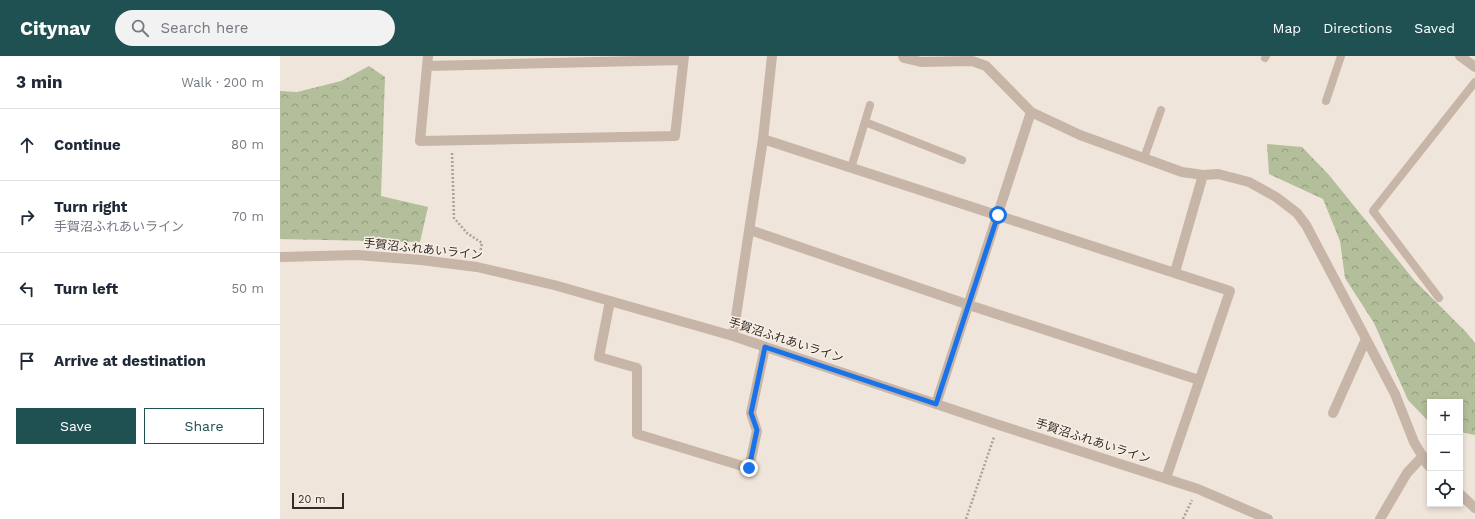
<!DOCTYPE html>
<meta charset="utf-8">
<style>
body{margin:0;font-family:"Work Sans","Noto Sans JP",sans-serif;background:#f2f2f3;color:#1f2937}
.controls{position:absolute;right:12px;bottom:12px;display:grid;overflow:hidden;border-radius:0px;box-shadow:0 2px 6px #0003}
.controls button{width:36px;height:36px;display:grid;place-items:center;padding:0;border:0;border-bottom:1px solid #e0e1e3;background:#fff;color:#1f2937;font:20px sans-serif}
.scale{position:absolute;left:12px;bottom:10px;width:52px;box-sizing:border-box;padding-left:4px;border:2px solid #342b27;border-top:0;font-size:11px;line-height:14px;white-space:nowrap;color:#342b27;-webkit-text-stroke:3px #f8efe6;paint-order:stroke}
.stop{position:absolute;width:12px;height:12px;margin:-9px;border:3px solid #1a73e8;border-radius:50%;background:#fff}
.stop.end{background:#1a73e8;border-color:#fff;box-shadow:0 1px 4px #0008}
.list{margin:0;padding:0;list-style:none}
h2{display:flex;justify-content:space-between;align-items:center;height:52px;margin:0;padding:0 16px;font-size:17px}
h2 small{font-size:13px;font-weight:400;color:#747a83}
.list li{display:grid;grid-template-columns:26px 1fr auto;gap:12px;align-items:center;box-sizing:border-box;height:72px;padding:0 16px;border-top:1px solid #e0e1e3}
.list b{display:block;font-size:15px;white-space:nowrap}
.list p{margin:0;font-size:13px;white-space:nowrap;color:#747a83}
.list em{font-size:13px;font-style:normal;color:#747a83}
.actions{display:flex;gap:8px;padding:12px 16px}
.actions a{flex:1;padding:9px 0;border:1px solid #1f5052;border-radius:0px;text-align:center;font-size:14px;color:#1f5052}
.actions .main{background:#1f5052;color:#fff}
.icon{flex:none;width:22px;height:22px;fill:none;stroke:currentColor;stroke-width:2;stroke-linecap:round;stroke-linejoin:round}
.map{position:relative;flex:none;width:1195px;height:463px;overflow:hidden}
header{display:flex;align-items:center;gap:24px;box-sizing:border-box;height:56px;padding:0 20px;background:#1f5052;color:#fff}
header strong{font-size:19px}
nav{display:flex;gap:22px;margin-inline-start:auto;font-size:14px}
.search{width:280px;height:36px;background:#f2f2f3;display:flex;align-items:center;gap:10px;box-sizing:border-box;padding:0 14px;border-radius:22px;color:#747a83;font-size:15px}
main{display:flex}
aside{flex:1;background:#fff}
.map>svg:first-child{display:block}
.forest{fill:url(#forest-crowns)}
.lines{fill:none;stroke-linecap:round;stroke-linejoin:round}
.path{stroke:#b39f91;stroke-width:2.5;stroke-dasharray:2 2;stroke-linecap:butt}
.service{stroke:#c7b5a7;stroke-width:8}
.minor{stroke:#c7b5a7;stroke-width:10}
.tertiary{stroke:#c7b5a7;stroke-width:10}
.route{stroke:#1a73e8;stroke-width:5}
.labels{text-anchor:middle;dominant-baseline:central;stroke-width:3;stroke-linejoin:round;paint-order:stroke}
.street-label{font-size:12px;fill:#342b27;stroke:#f8efe6}
</style>
<header>
<strong>Citynav</strong>
<div class="search"><svg class="icon" aria-label="search" viewBox="0 0 24 24"><circle cx="10" cy="10" r="6"/><path d="M15 15l6 6"/></svg>Search here</div>
<nav><a>Map</a><a>Directions</a><a>Saved</a></nav>
</header>
<main>
<aside>
<h2>3 min<small>Walk · 200 m</small></h2>
<ul class="list">
<li><svg class="icon" aria-label="ahead" viewBox="0 0 24 24"><path d="M12 20V5M6 11l6-6 6 6"/></svg><div><b>Continue</b></div><em>80 m</em></li>
<li><svg class="icon" aria-label="right" viewBox="0 0 24 24"><path d="M7 20v-9h11M14 6l5 5-5 5"/></svg><div><b>Turn right</b><p>手賀沼ふれあいライン</p></div><em>70 m</em></li>
<li><svg class="icon" aria-label="left" viewBox="0 0 24 24"><path d="M17 20v-9H6M10 6l-5 5 5 5"/></svg><div><b>Turn left</b></div><em>50 m</em></li>
<li><svg class="icon" aria-label="arrive" viewBox="0 0 24 24"><path d="M6 21V4h12l-3 4 3 4H6"/></svg><div><b>Arrive at destination</b></div></li>
</ul>
<div class="actions"><a class="main">Save</a><a>Share</a></div>
</aside>
<div class="map">
<svg width="1195" height="463" viewBox="0 0 1195 463">
<defs>
<pattern id="forest-crowns" width="20" height="18" patternUnits="userSpaceOnUse"><rect width="20" height="18" fill="#b3be9b"/><path d="M2 6a3 3 0 1 1 6 0M12 15a3 3 0 1 1 6 0" fill="none" stroke="#929b7e"/></pattern>
</defs>
<rect width="100%" height="100%" fill="#f0e5da"/>
<path class="forest" d="M 89,10 L 105,21 L 101,140 L 148,151 L 140,186 L 0,183 L 0,35 L 17,36 L 61,25 Z
M 987,88 L 1022,91 L 1049,119 L 1134,224 L 1186,276 L 1195,287 L 1195,379 L 1180,376 L 1180,346 L 1150,346 L 1150,367 L 1128,344 L 1094,267 L 1065,222 L 1060,185 L 1043,143 L 989,118 Z"/>
<g class="lines">
<path class="path" d="M 172,97 L 174,162 L 187,177 L 202,187 L 200,197
M 686,463 L 714,381
M 903,463 L 912,444"/>
<path class="service" d="M 985,2 L 986,0
M 1046,45 L 1061,0
M 585,66 L 682,104
M 864,102 L 881,54
M 571,112 L 590,49
M 1159,242 L 1093,155 L 1195,26"/>
<path class="minor" d="M 148,0 L 140,85 L 395,80 L 404,0
M 623,0 L 624,2 L 641,6 L 692,5 L 706,10 L 751,56 L 800,79 L 902,116 L 923,119 L 938,118 L 969,126 L 996,141 L 1017,157 L 1026,169 L 1115,338 L 1134,386 L 1147,408 L 1150,411
M 1180,0 L 1195,11
M 147,10 L 403,4
M 483,83 L 950,235 L 886,422
M 470,174 L 689,249 L 919,324
M 895,216 L 923,119
M 330,245 L 319,301 L 357,312 L 357,378 L 469,412 L 477,375 L 471,357 L 485,291
M 656,348 L 751,56
M 1053,357 L 1086,283
M 1180,438 L 1195,452
M 1100,463 L 1127,417 L 1143,400"/>
<path class="tertiary" d="M 0,201 L 77,199 L 141,204 L 197,211 L 274,229 L 453,280 L 719,369 L 918,433 L 988,463
M 453,280 L 483,83 L 492,0"/>
</g>
<g class="lines">
<path class="route" d="M 469,412 L 477,374 L 471,357 L 485,291 L 656,348 L 718,159"/>
</g>
<g class="labels">
<g class="street-label">
<text transform="translate(143 193) rotate(6)">手賀沼ふれあいライン</text>
<text transform="translate(506 284) rotate(18)">手賀沼ふれあいライン</text>
<text transform="translate(813 385) rotate(18)">手賀沼ふれあいライン</text>
</g>
</g>
</svg>
<div class="controls">
<button>+</button>
<button>−</button>
<button><svg class="icon" aria-label="locate" viewBox="0 0 24 24"><circle cx="12" cy="12" r="6"/><path d="M12 2v4M12 18v4M2 12h4M18 12h4"/></svg></button>
</div>
<div class="scale">20 m</div>
<div class="stop" style="left:718px;top:159px"></div>
<div class="stop end" style="left:469px;top:412px"></div>
</div>
</main>
